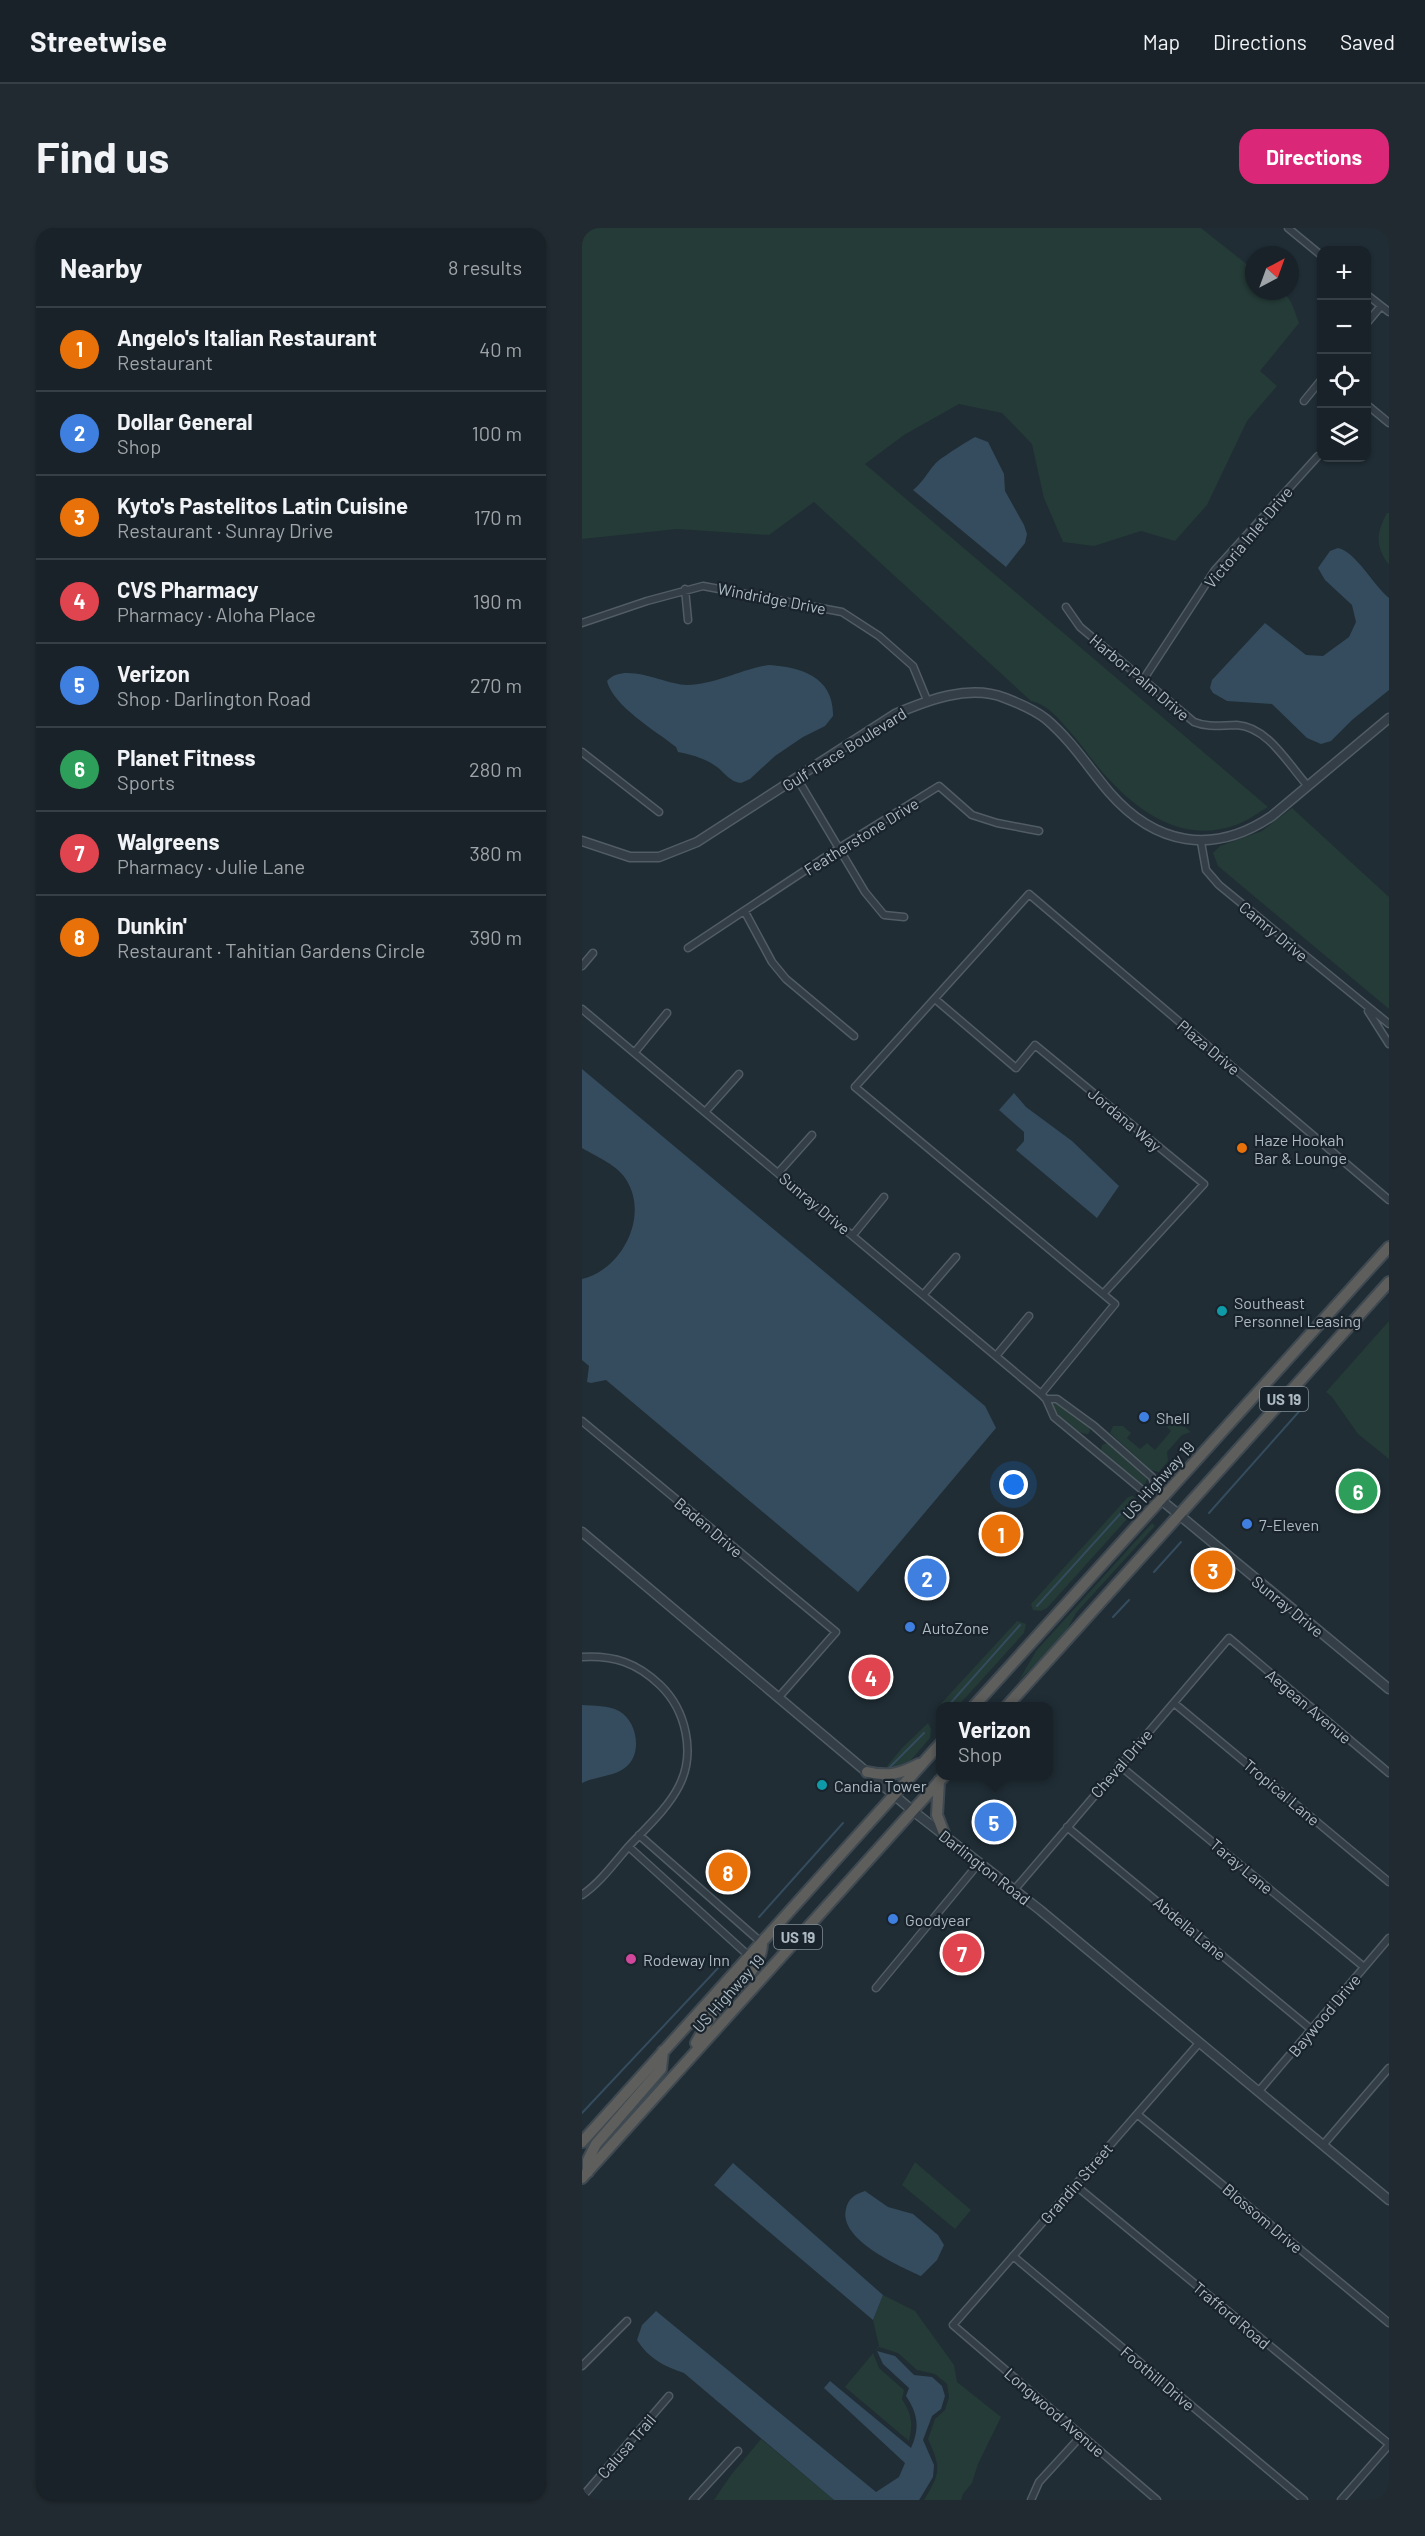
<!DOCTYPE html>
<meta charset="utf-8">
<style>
body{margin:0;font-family:Barlow,sans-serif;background:#212a30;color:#f1f3f6}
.controls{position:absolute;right:18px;top:18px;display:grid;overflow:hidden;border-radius:12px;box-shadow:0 2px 4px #0004}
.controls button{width:54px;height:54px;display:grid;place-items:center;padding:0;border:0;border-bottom:2px solid #363f45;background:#182228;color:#f1f3f6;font:30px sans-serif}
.compass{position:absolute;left:663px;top:18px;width:54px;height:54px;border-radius:50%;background:#182228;box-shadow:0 2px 4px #0004;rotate:41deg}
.you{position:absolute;left:432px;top:1257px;width:21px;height:21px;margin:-15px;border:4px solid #fff;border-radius:50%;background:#1a73e8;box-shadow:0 0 0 9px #1a73e833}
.badge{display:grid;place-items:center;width:39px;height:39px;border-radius:50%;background:#db2777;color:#fff;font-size:20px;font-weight:700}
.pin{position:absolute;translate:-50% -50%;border:3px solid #fff;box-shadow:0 2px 6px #0006}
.popup{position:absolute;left:354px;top:1474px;width:117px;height:78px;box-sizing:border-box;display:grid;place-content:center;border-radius:12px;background:#182228;filter:drop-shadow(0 2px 4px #0005);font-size:20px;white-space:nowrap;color:#9fa4a8}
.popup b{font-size:22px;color:#f1f3f6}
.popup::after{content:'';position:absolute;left:50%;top:100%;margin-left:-12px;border:12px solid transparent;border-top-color:#182228}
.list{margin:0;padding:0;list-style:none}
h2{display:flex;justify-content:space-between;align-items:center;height:78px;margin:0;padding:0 24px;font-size:26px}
h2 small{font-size:20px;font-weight:400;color:#9fa4a8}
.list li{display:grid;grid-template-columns:39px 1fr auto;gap:18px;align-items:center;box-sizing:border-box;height:84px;padding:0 24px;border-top:2px solid #363f45}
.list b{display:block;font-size:22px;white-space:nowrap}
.list p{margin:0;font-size:20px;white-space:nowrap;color:#9fa4a8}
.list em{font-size:20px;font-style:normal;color:#9fa4a8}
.icon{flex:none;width:33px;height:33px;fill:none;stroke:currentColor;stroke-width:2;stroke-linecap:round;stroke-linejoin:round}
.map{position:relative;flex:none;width:807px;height:2272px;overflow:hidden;border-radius:18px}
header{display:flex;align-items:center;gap:36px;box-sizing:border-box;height:84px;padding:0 30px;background:#182228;border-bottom:2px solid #363f45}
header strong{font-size:28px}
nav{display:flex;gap:33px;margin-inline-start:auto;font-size:21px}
.intro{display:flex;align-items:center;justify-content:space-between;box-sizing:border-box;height:144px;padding:0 36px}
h1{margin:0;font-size:42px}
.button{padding:15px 27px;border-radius:18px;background:#db2777;color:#fff;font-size:21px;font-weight:700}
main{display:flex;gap:36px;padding:0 36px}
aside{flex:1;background:#182228;border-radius:18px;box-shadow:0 2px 4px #0004}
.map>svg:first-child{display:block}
.green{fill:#253b37}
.water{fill:#344c5d}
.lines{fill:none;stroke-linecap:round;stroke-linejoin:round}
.stream{stroke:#344c5d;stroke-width:2}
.minor-casing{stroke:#515c64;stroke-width:9}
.tertiary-casing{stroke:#515c64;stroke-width:11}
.trunk-casing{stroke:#3e4951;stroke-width:14}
.minor{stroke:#333e46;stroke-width:6}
.tertiary{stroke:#333e46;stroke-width:8}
.trunk{stroke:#5e5e5c;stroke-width:10}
.food-dot{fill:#e8710a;stroke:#19232b;stroke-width:2}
.culture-dot{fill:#0f9aa8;stroke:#19232b;stroke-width:2}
.shop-dot{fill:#3f7fe0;stroke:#19232b;stroke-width:2}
.hotel-dot{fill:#d1479c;stroke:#19232b;stroke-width:2}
.labels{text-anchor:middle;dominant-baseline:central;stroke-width:4.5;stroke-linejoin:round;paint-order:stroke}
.shield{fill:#19232b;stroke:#818d95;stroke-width:1.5}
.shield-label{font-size:15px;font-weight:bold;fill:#adbac3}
.street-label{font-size:16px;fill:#adbac3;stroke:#19232b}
.poi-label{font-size:16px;fill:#adbac3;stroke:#19232b;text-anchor:start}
</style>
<header>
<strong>Streetwise</strong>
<nav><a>Map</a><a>Directions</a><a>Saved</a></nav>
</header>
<div class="intro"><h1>Find us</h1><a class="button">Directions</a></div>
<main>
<aside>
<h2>Nearby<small>8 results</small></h2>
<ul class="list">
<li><span class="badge" style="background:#e8710a">1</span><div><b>Angelo's Italian Restaurant</b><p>Restaurant</p></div><em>40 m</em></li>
<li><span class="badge" style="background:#3f7fe0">2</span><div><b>Dollar General</b><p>Shop</p></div><em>100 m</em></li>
<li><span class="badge" style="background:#e8710a">3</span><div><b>Kyto's Pastelitos Latin Cuisine</b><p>Restaurant · Sunray Drive</p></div><em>170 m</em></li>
<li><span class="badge" style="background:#e0444e">4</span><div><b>CVS Pharmacy</b><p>Pharmacy · Aloha Place</p></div><em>190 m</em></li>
<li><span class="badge" style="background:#3f7fe0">5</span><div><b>Verizon</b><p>Shop · Darlington Road</p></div><em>270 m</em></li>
<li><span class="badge" style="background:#2e9e5b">6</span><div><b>Planet Fitness</b><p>Sports</p></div><em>280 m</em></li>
<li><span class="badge" style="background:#e0444e">7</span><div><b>Walgreens</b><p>Pharmacy · Julie Lane</p></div><em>380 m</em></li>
<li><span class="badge" style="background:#e8710a">8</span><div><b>Dunkin'</b><p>Restaurant · Tahitian Gardens Circle</p></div><em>390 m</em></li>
</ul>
</aside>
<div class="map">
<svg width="807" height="2272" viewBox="0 0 807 2272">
<rect width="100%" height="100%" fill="#202d35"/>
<path class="green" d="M 0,0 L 619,0 L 672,42 L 672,63 C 706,63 706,63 717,95 L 678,143 L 695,158 L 665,193 L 625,277 L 593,313 L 559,303 L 512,318 L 481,314 L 462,270 L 450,216 L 420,185 L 377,176 L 322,207 L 283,236 L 686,579 C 676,585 665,593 654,597 C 601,616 557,585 522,546 C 511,534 502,520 491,507 C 478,493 469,478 449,473 L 232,274 L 187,307 L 95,301 L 0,311 Z
M 805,285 L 807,285 L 807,337 C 793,318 794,305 805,285 Z
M 710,580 L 807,669 L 807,781 L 636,638 L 631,625 L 638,618 L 680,603 Z
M 807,1093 L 807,1231 L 776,1206 L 750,1169 L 744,1164 Z
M 474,1174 L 507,1199 L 508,1203 L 506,1206 C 495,1207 475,1188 469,1178 Z
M 585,1196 L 603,1199 L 609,1204 L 600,1207 L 585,1224 L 586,1233 L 577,1244 L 569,1242 L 528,1205 L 531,1198 L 541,1198 L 549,1205 L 545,1210 L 558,1221 L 565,1215 L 573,1222 L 589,1203 L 584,1198 Z
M 525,1215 L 565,1251 L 563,1256 L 560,1256 L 519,1223 L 520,1217 Z
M 551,1268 L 558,1274 L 555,1280 L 465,1380 L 459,1383 L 451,1382 L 449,1376 L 546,1269 Z
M 570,1295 L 573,1298 L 494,1385 L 483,1405 L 436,1454 L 454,1423 Z
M 435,1393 L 444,1396 L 442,1405 L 376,1478 L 358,1478 L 358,1491 L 354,1490 L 355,1480 Z
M 346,1495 L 349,1501 L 348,1510 L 322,1540 L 308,1543 L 305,1538 L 320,1520 Z
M 333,1934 L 389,1982 L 373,2001 L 320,1957 Z
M 301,2067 L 333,2083 L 372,2137 L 375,2154 L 419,2189 L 396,2236 L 390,2255 L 381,2266 L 379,2272 L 342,2272 C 359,2244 359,2240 346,2211 L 353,2191 L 363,2182 L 367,2169 L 365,2156 L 353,2146 L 335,2142 L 316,2125 L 297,2119 L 291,2125 L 297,2140 L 322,2162 L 320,2171 C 330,2187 331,2195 327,2213 L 263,2159 L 297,2118 L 291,2092 Z
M 179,2211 L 252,2272 L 132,2272 L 149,2247 Z"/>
<path class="water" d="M 393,209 L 406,214 L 422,246 L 423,263 L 442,297 L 445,306 L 443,315 L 424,339 L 331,262 C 341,254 345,245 353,236 C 358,230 386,213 393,209 Z
M 756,320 C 774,324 792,358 807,370 L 807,462 L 770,492 L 749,513 L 739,516 L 725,510 L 690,476 L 645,473 L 631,465 L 628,460 L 630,452 L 683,395 L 724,427 L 741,428 L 767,409 L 774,394 L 770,377 L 743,352 L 736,340 L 748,323 Z
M 187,437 C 219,439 252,449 251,488 L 243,498 L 221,509 L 193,528 L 168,551 L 159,555 C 148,554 143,545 135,539 C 125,531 108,526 96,524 L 94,519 C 74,503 31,478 25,453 C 43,433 83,457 105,457 C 132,457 160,441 187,437 Z
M 0,841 L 403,1178 L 414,1200 L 276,1364 L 24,1152 L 9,1155 L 5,1154 L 7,1138 L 0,1132 L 0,1051 C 39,1042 67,990 45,953 C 36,937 15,929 0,920 Z
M 432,865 L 444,879 L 490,913 L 537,958 L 515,990 L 434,922 L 442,913 L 442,904 L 417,882 Z
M 0,1477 C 12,1478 26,1477 37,1483 C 55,1493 61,1525 44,1539 C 32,1549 14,1548 0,1555 Z
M 151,1935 L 301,2067 L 291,2092 L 132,1957 Z
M 283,1963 L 306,1979 L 331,1986 L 356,2007 L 362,2017 L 355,2032 L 339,2048 C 317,2038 256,2011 264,1981 C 266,1970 274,1966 283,1963 Z
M 74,2083 L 294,2264 L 317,2249 L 323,2235 L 242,2160 L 248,2153 L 329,2220 C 338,2200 336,2186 324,2168 L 327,2160 L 301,2136 L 295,2123 L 313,2128 L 332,2147 L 350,2149 L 360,2158 L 363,2168 L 359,2181 L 350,2188 L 341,2212 L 352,2237 L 351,2249 L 339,2269 L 337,2272 L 252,2272 L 102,2145 C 83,2139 66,2130 55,2112 L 60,2097 Z"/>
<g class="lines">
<path class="stream" d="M 627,1285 L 721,1179
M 572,1344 L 599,1314
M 455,1378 L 549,1274
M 531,1389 L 547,1372
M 366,1478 L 438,1397
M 307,1540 L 342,1505
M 177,1689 L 261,1595
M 0,1885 L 137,1739"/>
<g class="minor-casing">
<path id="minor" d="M 706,0 L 740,28
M 784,66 L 807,84
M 784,96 L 799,78
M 722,173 L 740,151
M 784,176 L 807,195
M 103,361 L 106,392
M 484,379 L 498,399 L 612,494 C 627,500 639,497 655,497 C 686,499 706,536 725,557
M 0,395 L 65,373 L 121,358 L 260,384 L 297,408 L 331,438 L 345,472
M 561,452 L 633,342 L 736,228
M 0,524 L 77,584
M 215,550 L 283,664 L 302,687 L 322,689
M 619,614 L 624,642 L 637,657 L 807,796
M 163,684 L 190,734 L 204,751 L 272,808
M 106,720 L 257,620 L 357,558 L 390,587 L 415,595 L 457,603
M 0,738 L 11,725
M 353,771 L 434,840 L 453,817 L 622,956 L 521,1066
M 0,781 L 459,1166 L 464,1171 L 472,1189 L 559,1261 L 578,1271
M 786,783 L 807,816
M 53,824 L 85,785
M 123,884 L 157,846
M 197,944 L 230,907
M 271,1007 L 302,969
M 342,1066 L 374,1029
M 414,1128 L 447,1088
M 459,1166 L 533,1076 L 273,859 L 447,666 L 807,972
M 464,1171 L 475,1171 L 512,1198 L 570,1249 L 578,1271
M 0,1193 L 254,1404 L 197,1469
M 0,1429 C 32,1427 55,1435 78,1457 C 104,1482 114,1525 97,1558 C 86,1580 64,1600 47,1618 C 33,1634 18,1655 0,1667
M 592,1475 L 807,1654
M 537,1537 L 782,1739
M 485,1599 L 730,1802
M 57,1607 L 180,1715
M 47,1619 L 167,1728
M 433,1661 L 647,1410 L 807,1545
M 294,1760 L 397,1635
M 677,1863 L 807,1710
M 555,1886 L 807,2095
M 741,1917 L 807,1840
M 493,1957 L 807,2216
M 431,2028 L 722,2272
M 0,2138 L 45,2093
M 0,2269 L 87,2168
M 111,2272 L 156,2223
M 449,2272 L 457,2254 L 500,2207
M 575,2272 L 371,2097 L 618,1814
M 759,2272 L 807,2217"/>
</g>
<g class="tertiary-casing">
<path id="tertiary" d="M 0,613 L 48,629 L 77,629 L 115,614 L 313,486 C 346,472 387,456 423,470 C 436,475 454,483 464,491 C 489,512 506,539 527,564 C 573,617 631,628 690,588 L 807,490
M 578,1271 L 807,1461
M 0,1304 L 331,1583 L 458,1682 L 807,1972"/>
</g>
<g class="trunk-casing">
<path id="trunk" d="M 392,1478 L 807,1019
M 425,1478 L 807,1054
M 285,1544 C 306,1549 318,1546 337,1536
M 357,1553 L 355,1587 L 363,1608
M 114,1815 C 120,1804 126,1793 133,1783 C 149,1763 180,1742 180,1715
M 0,1914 L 358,1516
M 6,1944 L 6,1932 L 14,1916 L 79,1841 L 81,1823
M 0,1950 L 362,1548"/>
</g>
<use href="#minor" class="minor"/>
<use href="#tertiary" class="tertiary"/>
<use href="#trunk" class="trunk"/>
</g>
<circle class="food-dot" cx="660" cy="920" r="6"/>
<g class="culture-dot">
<circle cx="640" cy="1083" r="6"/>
<circle cx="240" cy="1557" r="6"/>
</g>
<g class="shop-dot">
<circle cx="562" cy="1189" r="6"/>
<circle cx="665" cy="1296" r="6"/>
<circle cx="328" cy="1399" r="6"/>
<circle cx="311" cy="1691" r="6"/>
</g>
<circle class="hotel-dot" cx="49" cy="1731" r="6"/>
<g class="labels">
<g class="shield">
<rect x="678" y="1159" width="48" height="24" rx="4.5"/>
<rect x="192" y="1697" width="48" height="24" rx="4.5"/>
</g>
<g class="shield-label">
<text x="702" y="1171">US 19</text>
<text x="216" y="1709">US 19</text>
</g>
<g class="street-label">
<text transform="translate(666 309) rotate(-50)">Victoria Inlet Drive</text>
<text transform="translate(190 370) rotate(11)">Windridge Drive</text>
<text transform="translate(558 449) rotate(40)">Harbor Palm Drive</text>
<text transform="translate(262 521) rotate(-32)">Gulf Trace Boulevard</text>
<text transform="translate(279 608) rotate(-32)">Featherstone Drive</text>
<text transform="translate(692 703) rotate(40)">Camry Drive</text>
<text transform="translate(627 819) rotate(40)">Plaza Drive</text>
<text transform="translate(543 891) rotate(40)">Jordana Way</text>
<text transform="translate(233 975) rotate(40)">Sunray Drive</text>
<text transform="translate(576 1252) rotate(-48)">US Highway 19</text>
<text transform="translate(127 1299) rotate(40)">Baden Drive</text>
<text transform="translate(706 1378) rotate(39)">Sunray Drive</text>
<text transform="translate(727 1478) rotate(40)">Aegean Avenue</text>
<text transform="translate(539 1535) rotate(-49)">Cheval Drive</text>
<text transform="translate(700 1564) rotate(40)">Tropical Lane</text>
<text transform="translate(660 1638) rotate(40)">Taray Lane</text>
<text transform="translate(403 1639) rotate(38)">Darlington Road</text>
<text transform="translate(608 1700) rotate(40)">Abdella Lane</text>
<text transform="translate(146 1765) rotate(-48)">US Highway 19</text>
<text transform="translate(742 1787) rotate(-50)">Baywood Drive</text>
<text transform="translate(494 1955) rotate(-49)">Grandin Street</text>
<text transform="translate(681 1990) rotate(40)">Blossom Drive</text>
<text transform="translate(650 2087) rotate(40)">Trafford Road</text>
<text transform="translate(576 2150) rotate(40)">Foothill Drive</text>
<text transform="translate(473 2184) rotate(41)">Longwood Avenue</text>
<text transform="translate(44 2218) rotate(-49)">Calusa Trail</text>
</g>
<g class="poi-label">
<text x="672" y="911">Haze Hookah<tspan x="672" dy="18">Bar &amp; Lounge</tspan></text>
<text x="652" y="1074">Southeast<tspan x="652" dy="18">Personnel Leasing</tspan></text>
<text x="574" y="1189">Shell</text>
<text x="677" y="1296">7-Eleven</text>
<text x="340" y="1399">AutoZone</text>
<text x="252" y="1557">Candia Tower</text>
<text x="323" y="1691">Goodyear</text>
<text x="61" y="1731">Rodeway Inn</text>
</g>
</g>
</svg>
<div class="controls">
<button>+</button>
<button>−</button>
<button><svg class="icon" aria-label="locate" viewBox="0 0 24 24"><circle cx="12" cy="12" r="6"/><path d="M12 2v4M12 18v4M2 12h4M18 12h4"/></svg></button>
<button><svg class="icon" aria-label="layers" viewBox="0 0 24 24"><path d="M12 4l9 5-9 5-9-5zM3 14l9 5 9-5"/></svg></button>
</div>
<svg class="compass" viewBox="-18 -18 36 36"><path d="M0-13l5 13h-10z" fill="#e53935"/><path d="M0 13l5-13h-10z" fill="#9fa4a8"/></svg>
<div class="you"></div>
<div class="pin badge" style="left:419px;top:1306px;background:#e8710a">1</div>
<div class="pin badge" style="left:345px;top:1350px;background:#3f7fe0">2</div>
<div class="pin badge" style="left:631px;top:1342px;background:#e8710a">3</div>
<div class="pin badge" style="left:289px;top:1449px;background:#e0444e">4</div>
<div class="pin badge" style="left:412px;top:1594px;background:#3f7fe0">5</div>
<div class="popup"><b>Verizon</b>Shop</div>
<div class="pin badge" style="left:776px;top:1263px;background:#2e9e5b">6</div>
<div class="pin badge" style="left:380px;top:1725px;background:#e0444e">7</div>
<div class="pin badge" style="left:146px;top:1644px;background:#e8710a">8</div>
</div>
</main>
